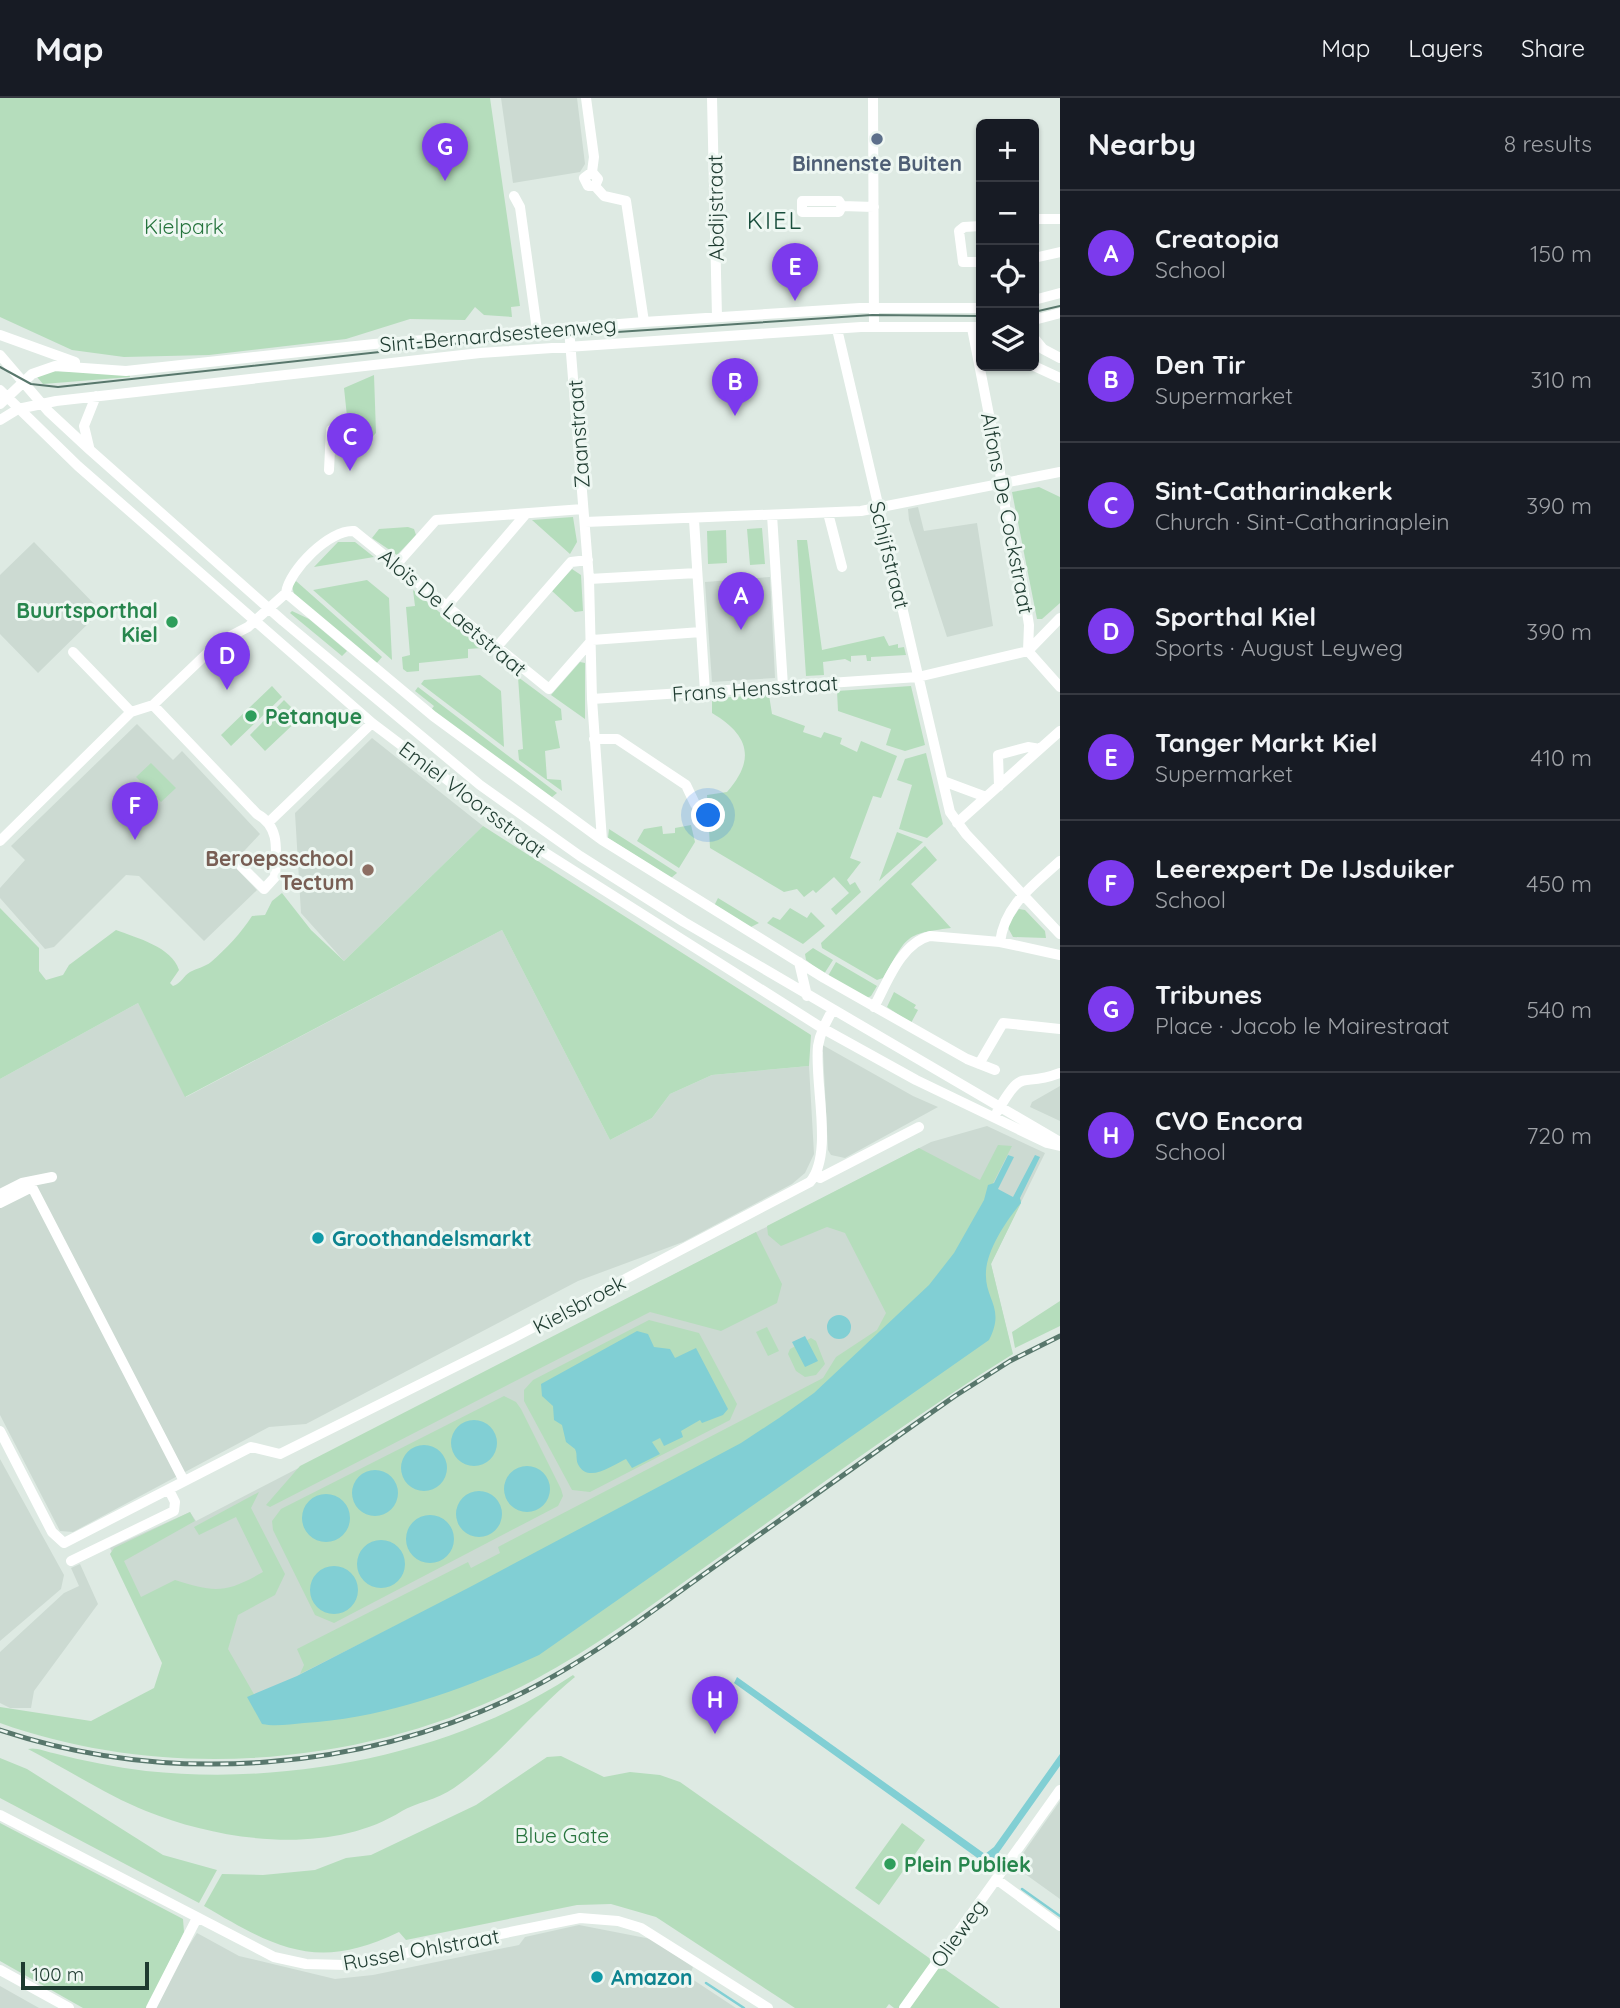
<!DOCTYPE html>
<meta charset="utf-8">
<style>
body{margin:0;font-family:Quicksand,sans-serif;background:#242831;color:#f1f3f6}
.controls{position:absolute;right:21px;top:21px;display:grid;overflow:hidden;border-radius:10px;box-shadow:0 2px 5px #0004}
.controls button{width:63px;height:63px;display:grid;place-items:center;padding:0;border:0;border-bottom:2px solid #363941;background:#171b24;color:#f1f3f6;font:35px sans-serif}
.scale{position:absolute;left:21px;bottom:18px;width:128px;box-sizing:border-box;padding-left:7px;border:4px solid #1e3b30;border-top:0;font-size:19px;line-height:24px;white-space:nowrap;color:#1e3b30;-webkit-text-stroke:5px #eef7f2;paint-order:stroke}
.you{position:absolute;left:709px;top:718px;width:24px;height:24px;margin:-18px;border:5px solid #fff;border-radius:50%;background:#1a73e8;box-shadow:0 0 0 10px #1a73e833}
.badge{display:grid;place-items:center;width:46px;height:46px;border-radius:50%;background:#7c3aed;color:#fff;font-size:23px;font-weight:700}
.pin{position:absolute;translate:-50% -58px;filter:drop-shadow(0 2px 4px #0008)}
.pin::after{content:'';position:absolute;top:37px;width:24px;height:21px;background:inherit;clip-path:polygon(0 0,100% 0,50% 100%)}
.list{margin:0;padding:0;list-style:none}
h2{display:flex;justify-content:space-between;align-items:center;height:91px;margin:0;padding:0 28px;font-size:30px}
h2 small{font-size:23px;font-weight:400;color:#9ea1a6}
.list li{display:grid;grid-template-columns:46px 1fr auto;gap:21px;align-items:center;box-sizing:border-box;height:126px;padding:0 28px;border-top:2px solid #363941}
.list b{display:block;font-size:26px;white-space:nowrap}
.list p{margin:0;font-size:23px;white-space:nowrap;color:#9ea1a6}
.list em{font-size:23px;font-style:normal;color:#9ea1a6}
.icon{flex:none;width:38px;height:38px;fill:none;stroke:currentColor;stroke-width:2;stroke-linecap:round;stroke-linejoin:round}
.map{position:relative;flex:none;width:1060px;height:1910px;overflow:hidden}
header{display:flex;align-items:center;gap:42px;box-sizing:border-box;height:98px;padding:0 35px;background:#171b24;border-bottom:2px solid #363941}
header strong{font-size:33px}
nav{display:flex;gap:38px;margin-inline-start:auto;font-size:24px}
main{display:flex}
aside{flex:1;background:#171b24}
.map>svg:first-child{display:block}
.built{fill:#ccdad2}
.green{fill:#b5ddbc}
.water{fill:#81cfd4}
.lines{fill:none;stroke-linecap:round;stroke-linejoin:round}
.stream{stroke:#81cfd4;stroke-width:2.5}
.minor{stroke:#fff;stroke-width:10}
.tram{stroke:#58776c;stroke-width:2}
.rail-casing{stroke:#58776c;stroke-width:5}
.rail{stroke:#eef7f2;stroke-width:2.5;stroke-dasharray:8;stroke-linecap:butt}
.service-dot{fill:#5c6f8a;stroke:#eef7f2;stroke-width:2.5}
.leisure-dot{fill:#2e9e5b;stroke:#eef7f2;stroke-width:2.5}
.education-dot{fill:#8d6e63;stroke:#eef7f2;stroke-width:2.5}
.culture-dot{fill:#0f9aa8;stroke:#eef7f2;stroke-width:2.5}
.labels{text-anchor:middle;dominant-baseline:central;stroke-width:6;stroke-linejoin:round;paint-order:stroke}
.service-label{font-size:21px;font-weight:bold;fill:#4e5e75;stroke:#eef7f2}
.street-label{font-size:21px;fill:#1e3b30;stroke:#eef7f2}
.park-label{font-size:21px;fill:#26743d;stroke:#eef7f2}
.leisure-label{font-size:21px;font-weight:bold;fill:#27864d;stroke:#eef7f2;text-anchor:start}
.education-label{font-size:21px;font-weight:bold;fill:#785e54;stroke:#eef7f2;text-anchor:end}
.culture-label{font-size:21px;font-weight:bold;fill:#0d838f;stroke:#eef7f2;text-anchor:start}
.quarter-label{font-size:24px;letter-spacing:2px;fill:#194e3c;stroke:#eef7f2}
</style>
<header>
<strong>Map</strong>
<nav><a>Map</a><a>Layers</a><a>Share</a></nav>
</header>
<main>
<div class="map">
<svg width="1060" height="1910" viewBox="0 0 1060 1910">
<rect width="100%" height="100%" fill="#deeae3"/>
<path class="built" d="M 501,0 L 577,0 L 585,66 L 580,74 L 513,85 Z
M 918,409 L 924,433 L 977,425 L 993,528 L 947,539 L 909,422 L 908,411 Z
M 34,444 L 101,513 L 38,575 L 0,536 L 0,477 Z
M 770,479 L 775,580 L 712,584 L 705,484 Z
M 137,626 L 173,662 L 182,653 L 260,736 L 232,766 L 257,792 L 204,843 L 139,778 L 126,777 L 54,849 L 45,851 L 0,800 L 0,790 L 25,762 L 11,748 Z
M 372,640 L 483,728 L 344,863 L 301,815 L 295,715 Z
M 502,832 L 610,1042 L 652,1020 L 670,996 L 712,977 L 809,968 L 814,1056 L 805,1075 L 792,1086 L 683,1144 L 578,1183 L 306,1326 L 269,1329 L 73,1434 L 60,1433 L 0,1317 L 0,981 L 138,905 L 186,999 Z
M 819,945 L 913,998 L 938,1009 L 845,1060 L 831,1057 L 828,1052 L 823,954 L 818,952 Z
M 1060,988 L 1060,1023 L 1030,1009 L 1032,1004 Z
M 987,1028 L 1045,1055 L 991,1166 L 1010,1245 L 202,1641 L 110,1450 L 190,1414 L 196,1423 L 931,1044 Z
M 0,1361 L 64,1477 L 61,1491 L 0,1543 Z
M 80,1466 L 98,1506 L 34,1593 L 31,1610 L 10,1610 L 0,1605 L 0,1554 L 64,1495 L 79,1488 L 71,1470 Z
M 1060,1703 L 1060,1801 L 1014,1768 Z
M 579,1827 L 651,1841 L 693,1869 L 689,1879 L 736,1910 L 149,1910 L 197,1835 L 239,1858 L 335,1881 L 373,1877 L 519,1847 L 525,1839 Z
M 0,1888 L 39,1910 L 0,1910 Z"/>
<path class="green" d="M 0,0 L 490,0 L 520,208 L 511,209 L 512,219 L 484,217 L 475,209 L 465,222 L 410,221 L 346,241 L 209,257 L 124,259 L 72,252 L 0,219 Z
M 50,273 L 129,275 L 130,279 L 43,286 L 37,279 Z
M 374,277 L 376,335 L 371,340 L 348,328 L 344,290 Z
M 1039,389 L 1060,399 L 1060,505 L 1042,521 L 1037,521 L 1012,394 Z
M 573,419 L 577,444 L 570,456 L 532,422 Z
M 408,429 L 414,431 L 416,437 L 397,457 L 372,440 L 379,431 Z
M 762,430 L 765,466 L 750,467 L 747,431 Z
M 726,432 L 727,465 L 708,466 L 707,433 Z
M 797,442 L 807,442 L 822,552 L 884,538 L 889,548 L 898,546 L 898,550 L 904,549 L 906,557 L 871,559 L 871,563 L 867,563 L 866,557 L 851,558 L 851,564 L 845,561 L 823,564 L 824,577 L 806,578 Z
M 338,444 L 355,444 L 374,459 L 314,469 Z
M 572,471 L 581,477 L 583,513 L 575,514 L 552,493 Z
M 367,482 L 389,500 L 392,562 L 313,492 Z
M 296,483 L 382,559 L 376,566 L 294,496 L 292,488 Z
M 413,492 L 482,550 L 468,551 L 468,560 L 419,565 L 419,573 L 407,574 L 403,571 L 402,559 L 410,557 L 406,509 L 415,508 Z
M 292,513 L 309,521 L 347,553 L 342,558 L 290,515 Z
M 580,564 L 585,565 L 585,621 L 551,597 Z
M 480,577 L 501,593 L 504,649 L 421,586 L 424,582 Z
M 518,579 L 561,611 L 562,622 L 555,623 L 560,650 L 545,653 L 547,681 L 561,682 L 562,693 L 519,662 L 518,652 L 523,651 Z
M 272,588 L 282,599 L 231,648 L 221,637 Z
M 911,588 L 925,647 L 905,653 L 886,647 L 891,631 L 838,613 L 837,593 Z
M 418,589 L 557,695 L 551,700 L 431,612 L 434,608 L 415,593 Z
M 769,597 L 772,616 L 805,628 L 803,634 L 821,640 L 824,634 L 842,640 L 840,646 L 857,654 L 861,643 L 897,658 L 881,700 L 873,698 L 850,760 L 861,764 L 847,782 L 850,787 L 855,784 L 861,794 L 836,817 L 831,811 L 849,795 L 834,779 L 816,795 L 813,792 L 804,799 L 797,791 L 784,794 L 710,750 L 707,697 L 727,694 C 756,661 749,637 712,615 L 712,600 Z
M 284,602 L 301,619 L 265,653 L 250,637 Z
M 926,655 L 943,726 L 927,740 L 899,731 L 912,687 L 897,682 L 905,661 Z
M 151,665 L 176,690 L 161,704 L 136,679 Z
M 691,727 L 695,744 L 679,770 L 637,743 L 644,731 L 662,728 L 663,736 L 675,735 L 675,730 Z
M 483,728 L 811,937 L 809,968 L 712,977 L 670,996 L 652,1020 L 610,1042 L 502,832 L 185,999 L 138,905 L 0,981 L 0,810 L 39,850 L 39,873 L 46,882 L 63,877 L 69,867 L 116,832 C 137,840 172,849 179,872 L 170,885 L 173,888 C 182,885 183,878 190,874 C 197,870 205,869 211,864 C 226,851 242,834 252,818 L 265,817 L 272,803 L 282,795 L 311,832 L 344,863 Z
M 609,731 L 676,774 L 677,775 L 671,780 L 608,740 Z
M 897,734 L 923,744 L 879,783 Z
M 925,748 L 937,762 L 911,786 L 951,830 C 902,836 908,839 883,880 L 877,882 L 822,850 L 821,845 Z
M 718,800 L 759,825 L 749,830 L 714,808 Z
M 790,810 L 807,820 L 811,814 L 825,828 L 803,846 L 767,825 L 773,819 L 780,822 Z
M 1019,811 L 1025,812 L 1045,833 L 1046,840 L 1013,839 L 1007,828 Z
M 813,850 L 833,862 L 824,876 L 806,862 L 805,856 Z
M 836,864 L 877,888 L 871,898 L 867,900 L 828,878 Z
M 894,894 L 916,907 L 914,910 L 918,912 L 911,925 L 887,909 Z
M 998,1047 L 1012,1048 L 948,1174 L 820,1314 L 300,1576 L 304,1567 L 297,1551 L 468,1464 L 471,1470 L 500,1455 L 498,1449 L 823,1280 L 836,1259 L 877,1232 L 886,1215 L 845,1135 L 827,1129 L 781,1148 L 768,1137 L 767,1128 L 919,1050 L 980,1082 Z
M 1014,1099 L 1021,1102 L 1021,1105 L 991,1166 L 1013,1256 C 907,1322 807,1397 705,1469 C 649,1509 594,1550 534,1582 C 375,1668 171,1686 0,1625 L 0,1609 L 91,1623 L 154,1590 L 162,1565 L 110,1456 L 114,1450 L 190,1414 L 195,1423 L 124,1463 L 141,1499 L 175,1482 C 215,1495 226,1495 263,1474 L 236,1419 L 199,1437 L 194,1429 L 259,1394 L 251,1410 L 285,1476 L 275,1497 L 238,1517 L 228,1551 L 267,1619 L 473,1565 L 980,1168 Z
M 756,1134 L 782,1186 L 777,1205 L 721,1233 L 650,1214 L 270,1409 L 266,1407 L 300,1368 Z
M 1060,1203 L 1060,1228 L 1015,1250 L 1012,1234 Z
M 649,1222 L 699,1235 L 737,1306 L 730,1322 L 590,1394 L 572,1392 L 524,1303 L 524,1292 L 533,1282 Z
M 767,1229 L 779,1253 L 768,1258 L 756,1234 Z
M 811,1240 L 816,1243 L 825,1266 L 816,1277 L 805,1279 L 796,1273 L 788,1256 L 790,1251 Z
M 504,1298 L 516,1304 L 521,1311 L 561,1391 L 563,1398 L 558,1408 L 334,1525 L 315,1517 L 273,1432 L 272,1423 L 281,1411 Z
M 573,1577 L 575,1579 C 532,1614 499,1659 454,1690 C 437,1702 415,1705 402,1713 C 331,1758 223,1744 146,1713 C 106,1697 67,1671 28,1651 C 35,1649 45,1653 53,1655 C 84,1663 115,1669 146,1673 C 290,1688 452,1657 573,1577 Z
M 561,1658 L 604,1679 L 630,1674 L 660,1677 L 680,1684 L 1000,1910 L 894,1910 L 889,1906 L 886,1910 L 795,1910 L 656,1819 L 611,1806 L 577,1807 L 406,1842 L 399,1834 C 317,1874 276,1850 204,1808 L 222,1776 L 263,1777 L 315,1772 L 346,1760 L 371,1757 L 476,1707 L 547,1659 Z
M 0,1660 L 27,1671 L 163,1757 L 217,1772 L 199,1805 L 0,1700 Z
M 0,1725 L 183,1821 L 184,1834 L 147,1910 L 83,1910 L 0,1863 Z
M 902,1725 L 925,1742 L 879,1807 L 855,1790 Z"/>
<path class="water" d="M 1008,1057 L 1014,1059 L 998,1091 L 1013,1099 L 1035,1057 L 1040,1059 L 1020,1100 L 1021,1105 C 1007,1122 988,1149 986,1173 C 984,1202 1006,1209 989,1242 L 539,1557 C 464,1591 387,1620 304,1625 C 290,1626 276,1629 262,1626 L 247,1599 L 297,1578 L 470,1489 L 741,1345 L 779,1320 L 814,1295 L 929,1187 L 954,1155 L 984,1102 L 988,1087 L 994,1085 Z
M827 1229a12 12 0 1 1 24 0a12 12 0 1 1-24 0Z
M 637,1233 L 648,1236 L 654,1249 L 670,1251 L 675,1260 L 696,1250 L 728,1311 L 723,1317 L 702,1325 L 700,1322 L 681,1333 L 683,1339 L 664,1348 L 660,1340 L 652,1344 L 660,1356 L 632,1370 L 626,1361 C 613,1367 589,1385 579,1368 C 575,1362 578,1357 575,1351 L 566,1344 L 562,1327 L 554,1322 L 553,1308 L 542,1298 L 541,1286 Z
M 805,1238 L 818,1263 L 805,1269 L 792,1244 Z
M451 1345a23 23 0 1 1 46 0a23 23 0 1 1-46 0Z
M401 1370a23 23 0 1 1 46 0a23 23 0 1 1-46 0Z
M504 1391a23 23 0 1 1 46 0a23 23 0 1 1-46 0Z
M352 1395a23 23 0 1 1 46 0a23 23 0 1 1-46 0Z
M456 1416a23 23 0 1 1 46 0a23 23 0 1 1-46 0Z
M302 1420a24 24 0 1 1 48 0a24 24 0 1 1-48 0Z
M406 1441a24 24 0 1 1 48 0a24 24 0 1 1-48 0Z
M357 1466a24 24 0 1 1 48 0a24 24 0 1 1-48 0Z
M310 1492a24 24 0 1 1 48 0a24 24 0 1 1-48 0Z
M 737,1579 L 985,1756 L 994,1749 L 1060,1656 L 1060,1668 L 992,1764 L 983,1764 L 734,1585 Z"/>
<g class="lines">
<path class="stream" d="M 1022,1791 L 1060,1818
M 706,1885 L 744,1910"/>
<path class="minor" d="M 586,0 L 594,59 L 592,74 L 598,81 L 595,88 L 588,88 L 584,80 L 592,74
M 712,0 L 717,219
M 873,0 L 874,229
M 595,88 L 604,98 L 626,103 L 644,224
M 514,98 L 520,109 L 537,232
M 842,108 L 839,103 L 802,103 L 802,114 L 839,114 L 842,108 L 874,109
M 1034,121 L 1060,121
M 981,128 L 964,129 L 959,133 L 963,164 L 981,164
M 1034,160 L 1060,154
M 1034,202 L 1060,195
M 1034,222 L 1060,215
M 569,230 L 589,481 L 592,601 L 602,742
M 972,230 L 999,368 L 1011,448 L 1019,465 L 1029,527 L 1028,553 L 1060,589
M 837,231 L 950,714 L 966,736 L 1060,836
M 0,237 L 75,264
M 1034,240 L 1043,251 L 1060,260
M 0,257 L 48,313 L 90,352 L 283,523 L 480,687 L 580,758 L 684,824 L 1060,1044
M 1034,268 L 1060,280
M 0,292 L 78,368 L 372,625 L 536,749 L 822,930 L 916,982 L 1047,1045 L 1060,1048
M 0,306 L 32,276 L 55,268 L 126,273 L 374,246 L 644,224 L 860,210 L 981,210
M 0,322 L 18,311 L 56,303 L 480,255 L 861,229 L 981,229
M 89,349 L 84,328 L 96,298
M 329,372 L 331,332
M 828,415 L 842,469
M 772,417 L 783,588
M 694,422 L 705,594
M 585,424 L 861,413 L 1060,374
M 396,467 L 436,422 L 583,411
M 589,481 L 697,475
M 286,495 C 289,472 330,431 354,433 L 549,591 L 592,542 L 701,534
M 446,509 L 525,417
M 495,551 L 571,464 L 588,462
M 73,554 L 131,614
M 592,601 L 918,579 L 1028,553 L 1060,520
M 153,607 L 257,716 C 281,729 276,754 275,779 L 264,791 L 241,768
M 594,641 L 617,641 L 686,687 L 695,706
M 943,683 L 986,699
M 999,688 L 998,657 L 1028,649 L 1040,651
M 270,723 L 372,625
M 957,725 L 1060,633
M 0,743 L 131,614 L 153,607 L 219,544 L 248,529 L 286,495 L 433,618 L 602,742 L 824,880 L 967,961 L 995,972
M 1000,844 C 1005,806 1034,787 1060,763
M 799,864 L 807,898
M 874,909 C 887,885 901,845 930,838 L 1000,844 L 1060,857
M 979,966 L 1003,925 L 1060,931
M 997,1014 C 1025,966 1019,991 1060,975
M 816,1077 L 820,1080 L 919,1029
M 22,1085 L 32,1089 L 184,1383
M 0,1096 L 22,1085 L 52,1079
M 0,1105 L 32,1089
M 0,1333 L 52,1434 L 64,1445 L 251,1349 L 280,1356 L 511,1241 L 810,1084 C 834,1056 814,985 818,948 C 820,935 826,924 832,913
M 71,1463 L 174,1413 L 175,1404 L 169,1392
M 0,1717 L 274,1859 L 306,1866 L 346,1867 L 580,1820 L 618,1823 L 641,1830 L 768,1910
M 996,1781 L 1060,1828
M 0,1872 L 69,1910
M 151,1910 L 197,1820
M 904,1910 L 1060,1692"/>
<path class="tram" d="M 1034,214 L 1060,208
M 0,269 L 31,286 L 58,289 L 480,243 L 872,217 L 981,218"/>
<g class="rail-casing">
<path id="rail" d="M 0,1632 C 172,1689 363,1673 524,1594 C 590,1561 648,1516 707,1474 C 790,1415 872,1356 955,1298 L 1010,1263 L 1060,1238"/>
</g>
<use href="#rail" class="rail"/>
</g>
<circle class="service-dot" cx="877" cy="41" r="7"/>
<g class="leisure-dot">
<circle cx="172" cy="524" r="7"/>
<circle cx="251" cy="618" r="7"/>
<circle cx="890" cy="1766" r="7"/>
</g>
<circle class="education-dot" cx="368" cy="772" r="7"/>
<g class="culture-dot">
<circle cx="318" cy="1140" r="7"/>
<circle cx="597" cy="1879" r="7"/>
</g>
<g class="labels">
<g class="service-label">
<text x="877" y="65">Binnenste Buiten</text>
</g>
<g class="street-label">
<text transform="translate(715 110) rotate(-91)">Abdijstraat</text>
<text transform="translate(498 236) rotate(-5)">Sint-Bernardsesteenweg</text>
<text transform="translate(578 336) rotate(-94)">Zaanstraat</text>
<text transform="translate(1008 415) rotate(79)">Alfons De Cockstraat</text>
<text transform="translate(890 457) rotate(76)">Schijfstraat</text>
<text transform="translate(453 514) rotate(40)">Aloïs De Laetstraat</text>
<text transform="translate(755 590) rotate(-4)">Frans Hensstraat</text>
<text transform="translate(473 701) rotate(37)">Emiel Vloorsstraat</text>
<text transform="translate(579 1206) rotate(-28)">Kielsbroek</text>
<text transform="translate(958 1835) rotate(-54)">Olieweg</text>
<text transform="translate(421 1851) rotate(-10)">Russel Ohlstraat</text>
</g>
<g class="park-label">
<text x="184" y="128">Kielpark</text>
<text x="562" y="1737">Blue Gate</text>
</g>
<g class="leisure-label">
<text x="158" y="512" text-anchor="end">Buurtsporthal<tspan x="158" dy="24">Kiel</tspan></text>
<text x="265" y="618">Petanque</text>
<text x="904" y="1766">Plein Publiek</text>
</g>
<g class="education-label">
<text x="354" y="760">Beroepsschool<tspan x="354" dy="24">Tectum</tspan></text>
</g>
<g class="culture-label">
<text x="332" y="1140">Groothandelsmarkt</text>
<text x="611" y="1879">Amazon</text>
</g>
<g class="quarter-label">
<text x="775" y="122">KIEL</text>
</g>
</g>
</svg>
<div class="controls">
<button>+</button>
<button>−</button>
<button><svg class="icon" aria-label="locate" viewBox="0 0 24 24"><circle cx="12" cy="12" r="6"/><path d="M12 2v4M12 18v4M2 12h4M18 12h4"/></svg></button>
<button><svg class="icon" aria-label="layers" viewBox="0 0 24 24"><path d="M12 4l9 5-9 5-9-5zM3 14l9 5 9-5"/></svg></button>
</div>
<div class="scale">100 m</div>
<div class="you"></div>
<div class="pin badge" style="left:741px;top:532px">A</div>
<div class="pin badge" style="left:735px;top:318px">B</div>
<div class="pin badge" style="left:350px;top:373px">C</div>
<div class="pin badge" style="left:227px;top:592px">D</div>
<div class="pin badge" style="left:795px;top:203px">E</div>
<div class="pin badge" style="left:135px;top:742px">F</div>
<div class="pin badge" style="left:445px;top:83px">G</div>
<div class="pin badge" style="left:715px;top:1636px">H</div>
</div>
<aside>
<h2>Nearby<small>8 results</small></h2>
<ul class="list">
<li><span class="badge">A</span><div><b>Creatopia</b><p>School</p></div><em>150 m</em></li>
<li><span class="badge">B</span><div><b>Den Tir</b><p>Supermarket</p></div><em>310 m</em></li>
<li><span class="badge">C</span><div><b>Sint-Catharinakerk</b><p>Church · Sint-Catharinaplein</p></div><em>390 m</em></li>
<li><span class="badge">D</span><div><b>Sporthal Kiel</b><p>Sports · August Leyweg</p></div><em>390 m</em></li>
<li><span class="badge">E</span><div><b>Tanger Markt Kiel</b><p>Supermarket</p></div><em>410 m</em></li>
<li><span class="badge">F</span><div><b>Leerexpert De IJsduiker</b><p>School</p></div><em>450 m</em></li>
<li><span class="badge">G</span><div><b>Tribunes</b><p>Place · Jacob le Mairestraat</p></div><em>540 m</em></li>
<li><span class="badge">H</span><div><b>CVO Encora</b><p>School</p></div><em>720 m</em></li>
</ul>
</aside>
</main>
